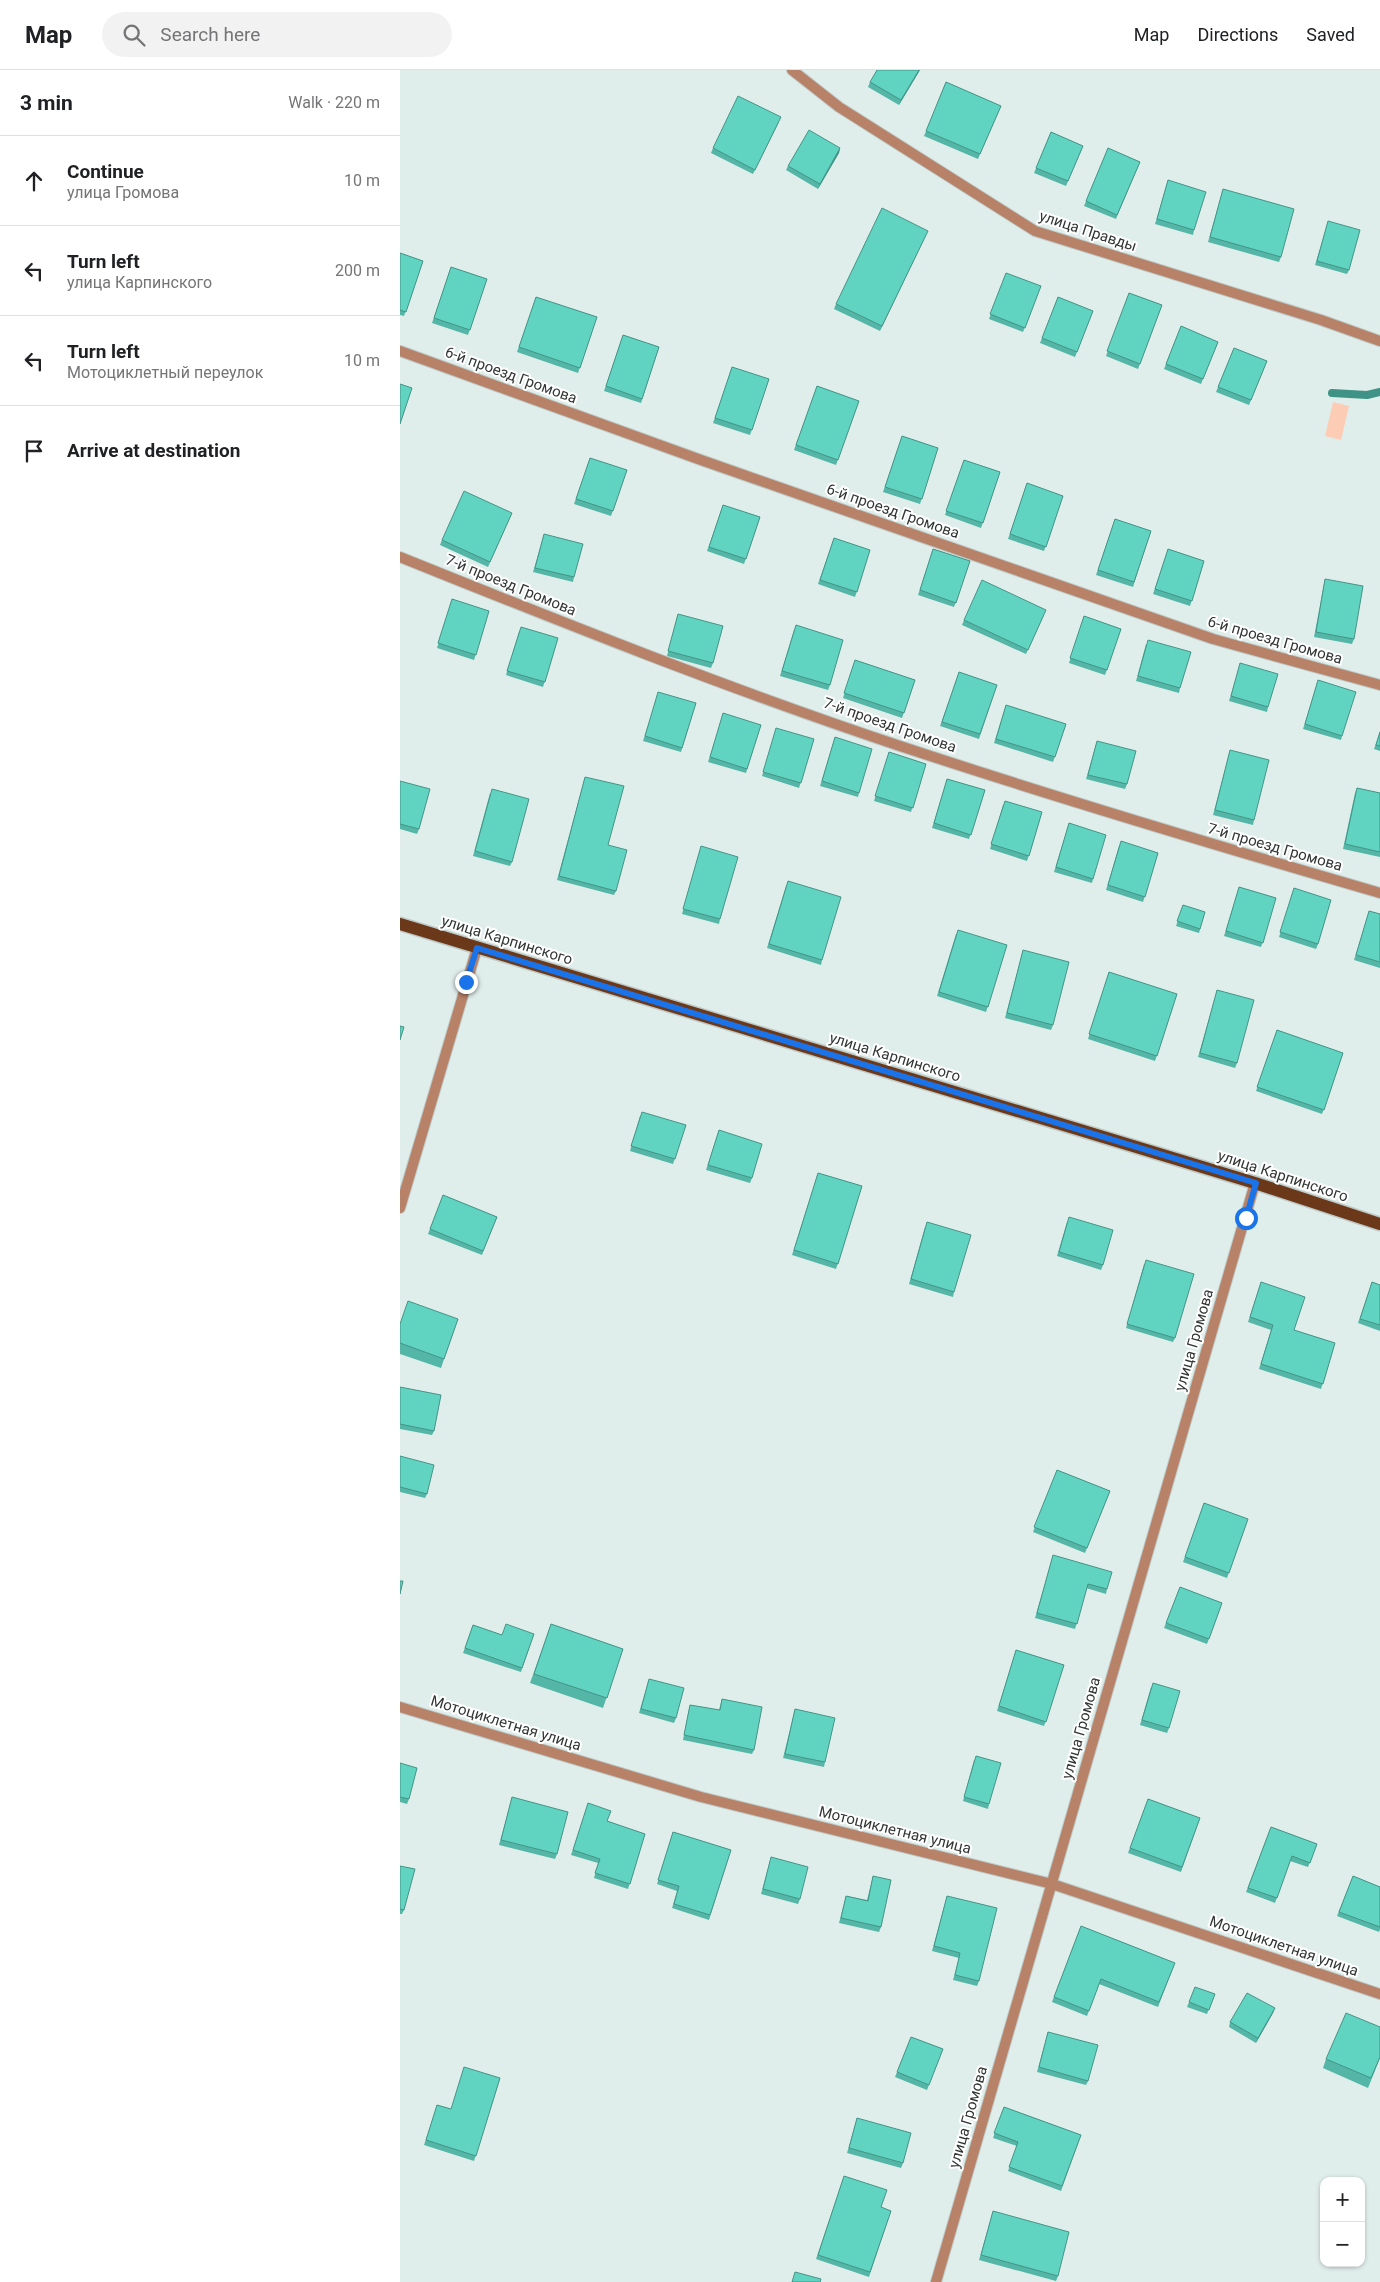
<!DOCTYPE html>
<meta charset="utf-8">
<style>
body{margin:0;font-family:Roboto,sans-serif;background:#f2f2f2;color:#202124}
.controls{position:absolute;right:15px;bottom:15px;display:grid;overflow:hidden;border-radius:10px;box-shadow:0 1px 4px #0004}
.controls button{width:45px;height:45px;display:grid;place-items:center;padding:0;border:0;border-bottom:1px solid #e0e0e0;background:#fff;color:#202124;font:25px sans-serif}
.stop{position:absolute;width:15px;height:15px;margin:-11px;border:4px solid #1a73e8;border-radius:50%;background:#fff}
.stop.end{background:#1a73e8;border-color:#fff;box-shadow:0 1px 5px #0008}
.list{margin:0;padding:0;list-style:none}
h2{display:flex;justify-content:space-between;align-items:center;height:65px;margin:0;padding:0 20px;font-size:21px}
h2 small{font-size:16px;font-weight:400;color:#757577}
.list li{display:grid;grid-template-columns:32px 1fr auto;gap:15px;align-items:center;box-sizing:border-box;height:90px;padding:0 20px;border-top:1px solid #e0e0e0}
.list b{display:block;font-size:19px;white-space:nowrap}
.list p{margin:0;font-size:16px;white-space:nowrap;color:#757577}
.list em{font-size:16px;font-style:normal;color:#757577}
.icon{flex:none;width:28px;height:28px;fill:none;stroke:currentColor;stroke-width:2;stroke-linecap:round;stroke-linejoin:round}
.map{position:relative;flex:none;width:980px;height:2212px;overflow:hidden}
header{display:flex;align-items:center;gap:30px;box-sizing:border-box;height:70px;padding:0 25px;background:#fff;border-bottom:1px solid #e0e0e0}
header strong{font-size:24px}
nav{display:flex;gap:28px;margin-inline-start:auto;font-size:18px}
.search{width:350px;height:45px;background:#f2f2f2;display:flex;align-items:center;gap:12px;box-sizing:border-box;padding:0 18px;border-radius:28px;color:#757577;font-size:19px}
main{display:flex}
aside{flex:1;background:#fff}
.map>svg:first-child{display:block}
.green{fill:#fcccb4}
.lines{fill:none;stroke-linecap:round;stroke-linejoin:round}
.stream{stroke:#3e9286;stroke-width:8}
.street-casing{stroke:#bdc9c7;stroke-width:12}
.primary-casing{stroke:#bdc9c7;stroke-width:15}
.street{stroke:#b78268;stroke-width:10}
.primary{stroke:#6c381a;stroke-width:12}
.wall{fill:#53b6a6}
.shaded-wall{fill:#449487}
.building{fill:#61d4c1;stroke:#449487}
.route{stroke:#1a73e8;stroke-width:6}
.labels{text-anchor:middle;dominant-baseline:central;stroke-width:4;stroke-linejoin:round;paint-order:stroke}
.street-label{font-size:15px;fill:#313635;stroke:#fff}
</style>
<header>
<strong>Map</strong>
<div class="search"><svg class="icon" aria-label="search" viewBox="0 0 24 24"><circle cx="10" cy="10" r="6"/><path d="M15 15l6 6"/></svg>Search here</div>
<nav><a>Map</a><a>Directions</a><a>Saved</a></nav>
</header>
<main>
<aside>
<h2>3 min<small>Walk · 220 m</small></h2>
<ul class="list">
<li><svg class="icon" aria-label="ahead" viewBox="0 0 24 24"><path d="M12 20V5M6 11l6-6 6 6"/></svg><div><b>Continue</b><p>улица Громова</p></div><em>10 m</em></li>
<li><svg class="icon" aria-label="left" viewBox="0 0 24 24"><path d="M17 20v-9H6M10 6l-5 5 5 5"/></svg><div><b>Turn left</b><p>улица Карпинского</p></div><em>200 m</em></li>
<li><svg class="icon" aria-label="left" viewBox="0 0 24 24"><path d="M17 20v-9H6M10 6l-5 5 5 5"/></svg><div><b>Turn left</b><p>Мотоциклетный переулок</p></div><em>10 m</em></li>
<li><svg class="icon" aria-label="arrive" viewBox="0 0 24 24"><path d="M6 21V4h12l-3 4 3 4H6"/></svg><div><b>Arrive at destination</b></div></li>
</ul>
</aside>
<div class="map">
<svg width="980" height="2212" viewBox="0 0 980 2212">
<rect width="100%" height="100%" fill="#e0eeeb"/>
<path class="green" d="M 933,332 L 949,336 L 941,370 L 925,366 Z"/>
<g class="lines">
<path class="stream" d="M 932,323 L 967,325 L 980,322"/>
<g class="street-casing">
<path id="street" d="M 392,0 L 439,37 L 635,161 L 921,250 L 980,271
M 0,281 L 301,390 L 813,569 L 980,615
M 0,487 C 164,553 329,619 497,675 C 657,728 818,776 980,823
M 0,1138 L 77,878
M 0,1637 L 301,1727 L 652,1814 L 980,1924
M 536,2212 L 855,1113"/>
</g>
<g class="primary-casing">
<path id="primary" d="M 0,854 L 855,1113 L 980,1154"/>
</g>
<use href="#street" class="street"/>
<use href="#primary" class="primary"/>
</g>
<path class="wall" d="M 520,0 L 499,35 L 468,17 L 470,12 Z
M 546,12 L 601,36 L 578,89 L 524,66 Z
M 379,52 L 353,104 L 311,83 L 313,78 Z
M 651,62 L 683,76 L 666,116 L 634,103 Z
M 440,78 L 439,83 L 418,119 L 386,100 L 388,96 Z
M 708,78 L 740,92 L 716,149 L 684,136 Z
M 768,110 L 794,160 L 793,165 L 755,154 Z
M 823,119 L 881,187 L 879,192 L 808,172 Z
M 927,155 L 949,200 L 947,204 L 915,195 Z
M 526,165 L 480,261 L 434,239 L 436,234 Z
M 0,183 L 23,191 L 4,246 L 0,245 Z
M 51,197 L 87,209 L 68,265 L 32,253 Z
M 606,203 L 641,216 L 623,262 L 589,249 Z
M 729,223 L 762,235 L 738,299 L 706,286 Z
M 136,227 L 197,247 L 178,303 L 117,282 Z
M 658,227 L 693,241 L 675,287 L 640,273 Z
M 781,256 L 818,272 L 801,314 L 764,299 Z
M 223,265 L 259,277 L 241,333 L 204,321 Z
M 834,278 L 867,291 L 849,335 L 816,322 Z
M 332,297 L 369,309 L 350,365 L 313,353 Z
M 417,316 L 459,331 L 436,395 L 394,380 Z
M 502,366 L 538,378 L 520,434 L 483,422 Z
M 190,388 L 227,400 L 211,446 L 174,434 Z
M 564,390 L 600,402 L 581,458 L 545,445 Z
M 627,413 L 663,426 L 644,481 L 608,469 Z
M 323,435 L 360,447 L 344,494 L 307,481 Z
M 112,443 L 88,497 L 40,475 L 42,470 Z
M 715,449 L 751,461 L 733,517 L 696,505 Z
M 144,464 L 174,507 L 173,512 L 133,502 Z
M 434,468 L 470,480 L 455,527 L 418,514 Z
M 533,479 L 570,491 L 554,537 L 518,525 Z
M 768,479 L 804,491 L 790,536 L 753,524 Z
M 925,509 L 954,569 L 952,574 L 914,567 L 924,514 Z
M 52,529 L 89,541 L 74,590 L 37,578 Z
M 278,544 L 313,593 L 311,598 L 267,586 Z
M 644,545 L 626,584 L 562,555 L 564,550 Z
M 684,546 L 721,559 L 705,605 L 669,593 Z
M 394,560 L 430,615 L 428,620 L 380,606 Z
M 119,562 L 158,568 L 143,617 L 106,605 Z
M 746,574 L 780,618 L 779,623 L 736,611 Z
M 455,590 L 515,610 L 502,648 L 443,628 Z
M 839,598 L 868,637 L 867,642 L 829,631 Z
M 559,602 L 597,615 L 579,669 L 540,656 Z
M 918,610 L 942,666 L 941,670 L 903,659 Z
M 257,627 L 296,633 L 281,682 L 243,671 Z
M 606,635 L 666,654 L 653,692 L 594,673 Z
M 322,648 L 361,655 L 346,703 L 308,692 Z
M 980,661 L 980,681 L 974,679 Z
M 375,663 L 414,669 L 399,718 L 362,706 Z
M 435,667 L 459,723 L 458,727 L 420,716 Z
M 697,671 L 727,714 L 725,719 L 686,709 Z
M 830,680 L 854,750 L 853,755 L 813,745 Z
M 489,682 L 526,694 L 511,742 L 474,731 Z
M 185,707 L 208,775 L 216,821 L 214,825 L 157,810 Z
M 547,709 L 585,720 L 569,769 L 532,758 Z
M 0,711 L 19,759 L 17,764 L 0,759 Z
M 957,718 L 980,723 L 980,787 L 943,779 L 955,723 Z
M 90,723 L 112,792 L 110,796 L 73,786 Z
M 603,735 L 642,742 L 627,791 L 590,779 Z
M 669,753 L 693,809 L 692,813 L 654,802 Z
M 301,776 L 320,849 L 319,854 L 282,844 Z
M 719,776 L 758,783 L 743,832 L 706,820 Z
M 386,816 L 422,890 L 421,895 L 367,878 Z
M 839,817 L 876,828 L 861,877 L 824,866 Z
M 894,818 L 918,874 L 916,879 L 879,867 Z
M 783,835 L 805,842 L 799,863 L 776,856 Z
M 969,841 L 980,844 L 980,898 L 954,890 Z
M 556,864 L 607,875 L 586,942 L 537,926 Z
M 623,880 L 653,955 L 651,960 L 605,948 Z
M 709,902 L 777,924 L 755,991 L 688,969 Z
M 817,920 L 837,993 L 835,998 L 798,987 Z
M 877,960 L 943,983 L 922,1044 L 856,1021 Z
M 240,1046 L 286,1055 L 273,1094 L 230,1081 Z
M 319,1060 L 352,1108 L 350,1113 L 306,1100 Z
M 418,1103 L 462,1116 L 436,1199 L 392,1185 Z
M 43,1125 L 97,1147 L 82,1185 L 28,1164 Z
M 667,1152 L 703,1195 L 701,1200 L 657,1186 Z
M 525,1157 L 554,1222 L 553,1227 L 509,1214 Z
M 744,1194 L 775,1268 L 773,1272 L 726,1258 Z
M 861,1212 L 894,1260 L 935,1273 L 921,1319 L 859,1299 L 871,1260 L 848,1252 Z
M 972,1212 L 980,1215 L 980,1261 L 958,1253 Z
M 58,1249 L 41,1298 L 0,1284 L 0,1254 Z
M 0,1317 L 34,1361 L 32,1365 L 0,1359 Z
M 0,1386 L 27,1424 L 25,1428 L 0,1422 Z
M 657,1400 L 710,1421 L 685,1483 L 633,1462 Z
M 804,1433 L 848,1449 L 827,1508 L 783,1492 Z
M 653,1485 L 707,1519 L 706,1524 L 686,1518 L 675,1559 L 635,1548 Z
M 780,1517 L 822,1533 L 807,1574 L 764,1558 Z
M 151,1554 L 223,1579 L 203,1638 L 130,1613 Z
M 73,1555 L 102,1565 L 134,1564 L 121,1602 L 63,1583 Z
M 616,1580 L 664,1595 L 644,1656 L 597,1641 Z
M 249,1609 L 276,1648 L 274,1653 L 239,1643 Z
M 751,1617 L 769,1658 L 767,1663 L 740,1655 Z
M 322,1629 L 354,1680 L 352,1684 L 283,1670 L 289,1639 L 290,1635 L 319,1640 Z
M 395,1639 L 425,1692 L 424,1697 L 383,1688 Z
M 574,1690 L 589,1734 L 588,1739 L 563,1731 Z
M 0,1693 L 9,1729 L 7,1734 L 0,1732 Z
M 112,1727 L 157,1784 L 155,1789 L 99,1775 Z
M 748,1729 L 800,1748 L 781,1802 L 728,1783 Z
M 188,1733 L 207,1751 L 245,1764 L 228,1819 L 194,1808 L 198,1793 L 171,1785 Z
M 871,1757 L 917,1774 L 908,1797 L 890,1791 L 875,1833 L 846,1822 Z
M 273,1762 L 331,1780 L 309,1850 L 272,1838 L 277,1821 L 257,1814 Z
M 371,1787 L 400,1829 L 398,1834 L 361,1824 Z
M 0,1796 L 4,1840 L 2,1844 L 0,1844 Z
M 473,1806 L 481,1857 L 479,1862 L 439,1853 L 446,1826 L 467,1830 Z
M 953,1806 L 980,1817 L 980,1859 L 979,1862 L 937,1846 Z
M 547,1826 L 579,1911 L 577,1916 L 553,1910 L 559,1888 L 532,1881 Z
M 681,1856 L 775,1893 L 758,1937 L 699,1914 L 687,1946 L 652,1932 Z
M 795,1917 L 815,1924 L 807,1944 L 787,1937 Z
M 875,1938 L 873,1943 L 856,1973 L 829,1957 L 830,1952 Z
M 648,1962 L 688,2011 L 686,2015 L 637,2002 Z
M 511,1967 L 543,1979 L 527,2020 L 495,2007 Z
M 980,1988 L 968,2018 L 923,1998 L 926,1989 Z
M 100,2008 L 74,2091 L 24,2075 L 37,2035 L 51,2039 Z
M 604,2037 L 681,2065 L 661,2121 L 608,2101 L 617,2076 L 593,2068 Z
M 457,2048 L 503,2093 L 501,2098 L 447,2083 Z
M 444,2106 L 481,2137 L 491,2141 L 469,2207 L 416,2189 Z
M 593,2141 L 658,2206 L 656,2211 L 579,2190 Z"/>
<path class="shaded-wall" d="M 519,0 L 520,0 L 499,35 L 501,30 Z
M 440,78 L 439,83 L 418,119 L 420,114 Z
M 528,161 L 526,165 L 480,261 L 482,256 Z
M 875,1938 L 873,1943 L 856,1973 L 858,1968 Z"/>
<path class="building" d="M 477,0 L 519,0 L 501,30 L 470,12 Z
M 546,12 L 601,36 L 580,84 L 526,61 Z
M 338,26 L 381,47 L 355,100 L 313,78 Z
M 409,60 L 440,78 L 420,114 L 388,96 Z
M 651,62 L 683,76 L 668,111 L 636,98 Z
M 708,78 L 740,92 L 717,145 L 686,131 Z
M 768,110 L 806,122 L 794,160 L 757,149 Z
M 823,119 L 894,139 L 881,187 L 810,167 Z
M 482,138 L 528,161 L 482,256 L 436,234 Z
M 928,151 L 960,160 L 949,200 L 917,191 Z
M 0,183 L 23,191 L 6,242 L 0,240 Z
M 51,197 L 87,209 L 70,260 L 34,248 Z
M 606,203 L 641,216 L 625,258 L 590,244 Z
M 729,223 L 762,235 L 740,294 L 707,281 Z
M 136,227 L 197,247 L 180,298 L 119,277 Z
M 658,227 L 693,241 L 677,282 L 642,268 Z
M 781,256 L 818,272 L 803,309 L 766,294 Z
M 223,265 L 259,277 L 242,329 L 206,316 Z
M 834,278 L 867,291 L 851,330 L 818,317 Z
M 332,297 L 369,309 L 352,360 L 315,348 Z
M 0,314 L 12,318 L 0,354 Z
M 417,316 L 459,331 L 438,390 L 396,375 Z
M 502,366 L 538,378 L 522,429 L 485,417 Z
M 190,388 L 227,400 L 213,441 L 176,429 Z
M 564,390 L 600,402 L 583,453 L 546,441 Z
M 627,413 L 663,426 L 646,477 L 610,464 Z
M 64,421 L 112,443 L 90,492 L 42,470 Z
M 323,435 L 360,447 L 346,489 L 309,477 Z
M 715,449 L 751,461 L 734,512 L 698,500 Z
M 144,464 L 183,474 L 174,507 L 135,498 Z
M 434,468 L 470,480 L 457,522 L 420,510 Z
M 533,479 L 570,491 L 556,533 L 520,520 Z
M 768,479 L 804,491 L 792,531 L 755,519 Z
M 925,509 L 963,516 L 954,569 L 916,562 Z
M 582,510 L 646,540 L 628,580 L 564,550 Z
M 52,529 L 89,541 L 76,585 L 38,573 Z
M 278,544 L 323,556 L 313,593 L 268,581 Z
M 684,546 L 721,559 L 707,600 L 670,588 Z
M 396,555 L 443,570 L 430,615 L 382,601 Z
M 121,557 L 158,568 L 145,612 L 107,601 Z
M 748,570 L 791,582 L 780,618 L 738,606 Z
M 455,590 L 515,610 L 504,643 L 444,623 Z
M 840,593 L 878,604 L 868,637 L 831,626 Z
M 559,602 L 597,615 L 580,664 L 542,652 Z
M 918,610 L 956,622 L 942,666 L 905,654 Z
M 258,622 L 296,633 L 282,678 L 245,666 Z
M 606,635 L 666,654 L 655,687 L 596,669 Z
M 323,643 L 361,655 L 347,699 L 310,687 Z
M 376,658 L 414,669 L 401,713 L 363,702 Z
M 980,662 L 980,676 L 976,675 Z
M 435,667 L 472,679 L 459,723 L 422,711 Z
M 697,671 L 736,681 L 727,714 L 688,705 Z
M 830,680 L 869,690 L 854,750 L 815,740 Z
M 489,682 L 526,694 L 513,738 L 475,726 Z
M 185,707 L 224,716 L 208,775 L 227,780 L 216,821 L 159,806 Z
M 547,709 L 585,720 L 571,765 L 534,753 Z
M 0,711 L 30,719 L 19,759 L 0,754 Z
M 957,718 L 980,723 L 980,782 L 945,774 Z
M 92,719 L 129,729 L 112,792 L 75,781 Z
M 605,731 L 642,742 L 629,786 L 591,774 Z
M 669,753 L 706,765 L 693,809 L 656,797 Z
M 721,771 L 758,783 L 745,827 L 708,815 Z
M 301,776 L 338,787 L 320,849 L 283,839 Z
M 388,811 L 441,827 L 422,890 L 369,874 Z
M 839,817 L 876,828 L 863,873 L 826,861 Z
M 894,818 L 931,830 L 918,874 L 880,862 Z
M 783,835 L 805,842 L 800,859 L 777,851 Z
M 969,841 L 980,844 L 980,892 L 956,885 Z
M 558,860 L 607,875 L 588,937 L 539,922 Z
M 623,880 L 669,892 L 653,955 L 607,943 Z
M 709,902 L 777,924 L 757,986 L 689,964 Z
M 817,920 L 854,930 L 837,993 L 800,983 Z
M 0,956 L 4,957 L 0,970 Z
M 877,960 L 943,983 L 924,1040 L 857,1017 Z
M 242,1042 L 286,1055 L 275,1089 L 231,1076 Z
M 319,1060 L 362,1074 L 352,1108 L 308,1095 Z
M 418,1103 L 462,1116 L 438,1194 L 394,1180 Z
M 43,1125 L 97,1147 L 83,1181 L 30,1159 Z
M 669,1147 L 713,1160 L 703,1195 L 659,1182 Z
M 527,1152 L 571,1165 L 554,1222 L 511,1209 Z
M 746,1190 L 794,1204 L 775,1268 L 727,1254 Z
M 861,1212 L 905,1227 L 894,1260 L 935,1273 L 923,1314 L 861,1294 L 873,1255 L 850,1247 Z
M 972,1212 L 980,1215 L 980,1255 L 960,1249 Z
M 8,1231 L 58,1249 L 44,1289 L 0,1273 L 0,1254 Z
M 0,1317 L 41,1325 L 34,1361 L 0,1354 Z
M 0,1386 L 34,1395 L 27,1424 L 0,1417 Z
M 657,1400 L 710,1421 L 687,1478 L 634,1457 Z
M 804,1433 L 848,1449 L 829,1503 L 785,1487 Z
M 653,1485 L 712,1502 L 707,1519 L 688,1514 L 677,1554 L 637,1543 Z
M 0,1511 L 3,1511 L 0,1524 Z
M 780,1517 L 822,1533 L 809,1569 L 766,1553 Z
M 106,1554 L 134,1564 L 122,1598 L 65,1578 L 73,1555 L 102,1565 Z
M 151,1554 L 223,1579 L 207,1628 L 134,1604 Z
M 616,1580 L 664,1595 L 646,1652 L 599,1636 Z
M 249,1609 L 284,1618 L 276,1648 L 241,1639 Z
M 753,1613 L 780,1621 L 769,1658 L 742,1650 Z
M 322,1629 L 362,1637 L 354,1680 L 284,1665 L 290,1635 L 320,1640 Z
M 395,1639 L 435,1648 L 425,1692 L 385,1684 Z
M 576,1686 L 601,1693 L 589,1734 L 564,1727 Z
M 0,1693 L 17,1698 L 9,1729 L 0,1727 Z
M 112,1727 L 168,1742 L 157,1784 L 101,1770 Z
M 748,1729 L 800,1748 L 782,1797 L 730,1778 Z
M 188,1733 L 211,1741 L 207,1751 L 245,1764 L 230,1814 L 195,1803 L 200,1789 L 173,1780 Z
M 871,1757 L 917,1774 L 910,1793 L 892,1786 L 877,1828 L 848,1818 Z
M 273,1762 L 331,1780 L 310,1845 L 274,1834 L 279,1816 L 258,1810 Z
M 371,1787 L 408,1797 L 400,1829 L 363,1819 Z
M 0,1796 L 15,1799 L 4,1840 L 0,1839 Z
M 473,1806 L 491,1810 L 481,1857 L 441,1848 L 446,1826 L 468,1831 Z
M 953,1806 L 980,1817 L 980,1857 L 939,1842 Z
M 547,1826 L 597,1838 L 579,1911 L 555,1905 L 560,1883 L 534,1876 Z
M 681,1856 L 775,1893 L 759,1932 L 701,1909 L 689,1941 L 654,1927 Z
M 795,1917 L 815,1924 L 809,1940 L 789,1932 Z
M 847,1923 L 875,1938 L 858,1968 L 830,1952 Z
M 946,1943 L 980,1957 L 980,1987 L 971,2008 L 926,1989 Z
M 648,1962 L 698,1975 L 688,2011 L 639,1997 Z
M 511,1967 L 543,1979 L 529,2015 L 497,2002 Z
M 64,1997 L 100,2008 L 76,2086 L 26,2070 L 37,2035 L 51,2039 Z
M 604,2037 L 681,2065 L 662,2116 L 609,2097 L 618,2072 L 594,2063 Z
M 457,2048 L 511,2063 L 503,2093 L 449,2078 Z
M 444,2106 L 487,2120 L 481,2137 L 491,2141 L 470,2202 L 418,2185 Z
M 593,2141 L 669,2162 L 658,2206 L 581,2185 Z
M 395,2202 L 421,2209 L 420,2212 L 392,2212 Z"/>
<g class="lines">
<path class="route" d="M 66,912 L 77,878 L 856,1113 L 846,1148"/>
</g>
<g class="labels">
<g class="street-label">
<text transform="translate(688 161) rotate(18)">улица Правды</text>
<text transform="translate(111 305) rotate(20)">6-й проезд Громова</text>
<text transform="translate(493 441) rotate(19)">6-й проезд Громова</text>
<text transform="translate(111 515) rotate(22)">7-й проезд Громова</text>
<text transform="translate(875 570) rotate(16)">6-й проезд Громова</text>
<text transform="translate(490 655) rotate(19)">7-й проезд Громова</text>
<text transform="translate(875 777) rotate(16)">7-й проезд Громова</text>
<text transform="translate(107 870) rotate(17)">улица Карпинского</text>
<text transform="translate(495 987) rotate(17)">улица Карпинского</text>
<text transform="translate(883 1106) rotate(18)">улица Карпинского</text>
<text transform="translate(794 1270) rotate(-74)">улица Громова</text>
<text transform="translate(106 1653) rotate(17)">Мотоциклетная улица</text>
<text transform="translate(681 1658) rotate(-74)">улица Громова</text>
<text transform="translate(495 1760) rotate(14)">Мотоциклетная улица</text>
<text transform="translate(884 1876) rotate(19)">Мотоциклетная улица</text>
<text transform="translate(568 2047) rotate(-74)">улица Громова</text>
</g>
</g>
</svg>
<div class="controls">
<button>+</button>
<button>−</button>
</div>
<div class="stop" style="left:846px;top:1148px"></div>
<div class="stop end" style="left:66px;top:912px"></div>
</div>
</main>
